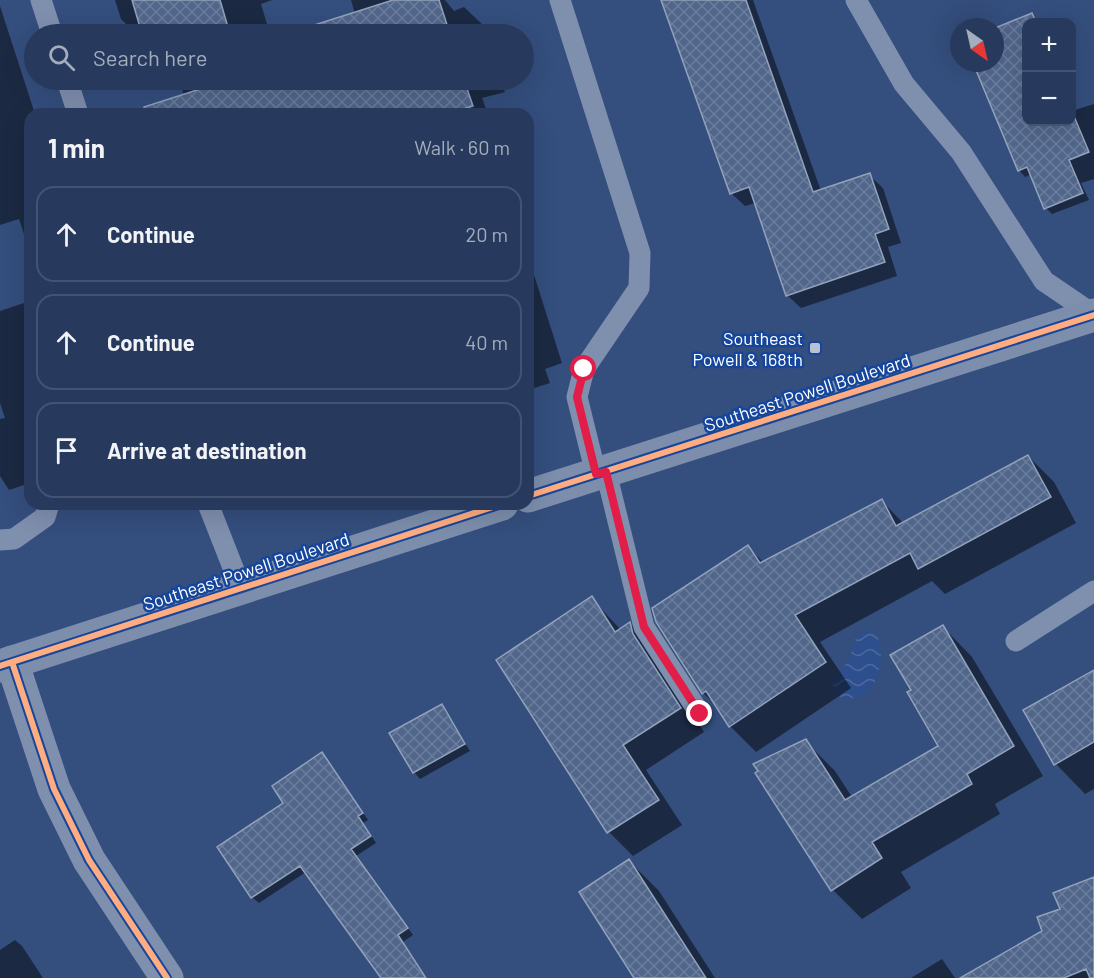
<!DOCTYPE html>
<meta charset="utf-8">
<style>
body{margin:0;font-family:Barlow,sans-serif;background:#334567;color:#f1f3f6}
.controls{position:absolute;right:18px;top:18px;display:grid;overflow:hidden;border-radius:12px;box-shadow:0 6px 24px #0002}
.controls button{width:54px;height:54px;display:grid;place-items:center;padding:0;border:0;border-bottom:2px solid #435473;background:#273a5e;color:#f1f3f6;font:30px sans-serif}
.compass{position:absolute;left:950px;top:18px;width:54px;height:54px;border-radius:50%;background:#273a5e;box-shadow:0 6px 24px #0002;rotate:146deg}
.stop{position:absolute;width:18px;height:18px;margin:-14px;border:4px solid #e11d48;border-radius:50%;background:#fff}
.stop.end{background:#e11d48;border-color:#fff;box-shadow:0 2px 6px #0008}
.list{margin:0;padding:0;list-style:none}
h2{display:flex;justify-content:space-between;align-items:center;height:78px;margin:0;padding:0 24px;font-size:26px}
h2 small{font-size:20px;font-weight:400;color:#a4adbc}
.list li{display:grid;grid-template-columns:39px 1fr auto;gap:18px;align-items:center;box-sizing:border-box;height:96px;margin:0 12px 12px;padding:0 12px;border:2px solid #435473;border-radius:18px}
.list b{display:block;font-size:22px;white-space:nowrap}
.list em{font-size:20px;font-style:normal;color:#a4adbc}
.icon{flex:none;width:33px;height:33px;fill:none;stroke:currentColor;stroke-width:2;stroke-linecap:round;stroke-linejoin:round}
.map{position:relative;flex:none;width:1094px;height:978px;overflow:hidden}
.search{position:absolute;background:#273a5e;box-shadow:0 6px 24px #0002;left:24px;top:24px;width:510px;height:66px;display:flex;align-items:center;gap:15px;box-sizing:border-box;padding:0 21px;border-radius:33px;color:#a4adbc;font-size:22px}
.panel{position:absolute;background:#273a5e;box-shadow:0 6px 24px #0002;left:24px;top:108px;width:510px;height:402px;border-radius:18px}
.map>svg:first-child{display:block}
.water{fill:url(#water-waves)}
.shadow{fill:#0007}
.building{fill:url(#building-cross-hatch);stroke:#93a2bc;stroke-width:1.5}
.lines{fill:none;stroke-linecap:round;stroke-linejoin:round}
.service{stroke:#7f8fae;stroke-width:21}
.minor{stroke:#7f8fae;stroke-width:33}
.primary{stroke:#7c8eac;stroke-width:33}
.cycleway-casing{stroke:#16469b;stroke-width:10}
.cycleway{stroke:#ffac80;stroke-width:6}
.route{stroke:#e11d48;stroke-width:8}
.poi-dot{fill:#b8c1d2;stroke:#16469b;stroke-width:2}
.labels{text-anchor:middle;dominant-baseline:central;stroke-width:5;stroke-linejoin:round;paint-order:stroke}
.poi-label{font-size:18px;fill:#fff;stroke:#16469b;text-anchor:end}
.street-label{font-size:18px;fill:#fff;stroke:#16469b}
</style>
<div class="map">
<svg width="1094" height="978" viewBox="0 0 1094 978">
<defs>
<pattern id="water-waves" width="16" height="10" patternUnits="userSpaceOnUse" patternTransform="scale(1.5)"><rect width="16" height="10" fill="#2e4f8d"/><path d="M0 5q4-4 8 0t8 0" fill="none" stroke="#4d699e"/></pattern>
<pattern id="building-cross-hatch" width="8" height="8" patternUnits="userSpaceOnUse" patternTransform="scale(1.5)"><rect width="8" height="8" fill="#51668b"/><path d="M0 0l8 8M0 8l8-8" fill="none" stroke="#6b7d9c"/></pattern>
</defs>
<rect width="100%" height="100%" fill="#344e7d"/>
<path class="water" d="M 866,630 L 877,635 C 888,661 876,704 842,698 L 833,689 L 833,678 L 848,662 L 856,638 Z"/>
<path class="shadow" d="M 115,0 L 272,0 L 261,4 L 270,34 L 136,34 L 121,19 Z
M 351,0 L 445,0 L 454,11 L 464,7 L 484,26 L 486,34 L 342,34 L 338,19 L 355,14 Z
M 663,0 L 753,0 L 821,191 L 869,175 L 883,188 L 901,243 L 888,247 L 897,276 L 801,308 L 787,295 L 756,203 L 745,206 L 731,193 Z
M 0,6 L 35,114 L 30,114 L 30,252 L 19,219 L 0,225 Z
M 1032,14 L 1039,22 L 1026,22 L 1026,122 L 1072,122 L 1072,102 L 1075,110 L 1094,104 L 1094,179 L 1081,183 L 1089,200 L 1052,214 L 1046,208 L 1032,174 L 1025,177 L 1019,170 L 975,63 L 995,63 L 995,29 Z
M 179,80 L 501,80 L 505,92 L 482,98 L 488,114 L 175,114 L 184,95 Z
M 528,256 L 562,363 L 545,369 L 550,383 L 528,390 Z
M 30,301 L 30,483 L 9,490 L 0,476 L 0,419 L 5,418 L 0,403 L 0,311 Z
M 1028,456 L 1054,482 L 1076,523 L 945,594 L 932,581 L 820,642 L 851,688 L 756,752 L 730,726 L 718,707 L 703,693 L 748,547 L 764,563 L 881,500 L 904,524 Z
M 591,598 L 621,630 L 630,624 L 653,648 L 657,660 L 704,732 L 646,770 L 682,825 L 633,856 L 609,832 Z
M 943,627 L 972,657 L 1043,776 L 995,804 L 1000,814 L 901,872 L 911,888 L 862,919 L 833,890 L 805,741 L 835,771 L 852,797 L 940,746 L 913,691 Z
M 1094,671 L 1094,789 L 1085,794 L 1056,764 Z
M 441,705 L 470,751 L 420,779 L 414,772 Z
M 322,754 L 368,820 L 363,823 L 376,843 L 356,856 L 413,935 L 403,942 L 427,978 L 383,978 L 306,872 L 259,903 L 252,897 L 285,804 Z
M 629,861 L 659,891 L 715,978 L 636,978 Z
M 1094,879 L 1094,975 L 1087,978 L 963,978 L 1044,931 Z
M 15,940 L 22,946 L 43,978 L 0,978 L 0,950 Z
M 942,959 L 955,978 L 911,978 Z"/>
<path class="building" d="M 132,0 L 220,0 L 230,34 L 142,34 Z
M 393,0 L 439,0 L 450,34 L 309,34 L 308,27 Z
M 661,0 L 746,0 L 813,192 L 870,173 L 889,229 L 875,234 L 885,262 L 786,296 L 749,187 L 730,194 Z
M 1032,13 L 1036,22 L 1026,22 L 1026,122 L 1071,122 L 1071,109 L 1089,152 L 1069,160 L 1083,193 L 1044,209 L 1027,167 L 1018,171 L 973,63 L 995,63 L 995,28 Z
M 228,80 L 464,80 L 473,106 L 447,114 L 145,114 L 144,107 Z
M 1028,455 L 1051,497 L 918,569 L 910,553 L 795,615 L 826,662 L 729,727 L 706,691 L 702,694 L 656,622 L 652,608 L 748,545 L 760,563 L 882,499 L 896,526 Z
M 592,596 L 615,632 L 630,622 L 633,634 L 681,708 L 623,745 L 659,800 L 607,833 L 496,660 Z
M 943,625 L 1014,746 L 967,774 L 972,784 L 872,842 L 882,858 L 831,891 L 755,773 L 758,771 L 753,764 L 806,739 L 845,800 L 938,746 L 907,692 L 911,690 L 890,655 Z
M 1094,670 L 1094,742 L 1054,765 L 1023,710 Z
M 442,704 L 465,744 L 413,773 L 389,733 Z
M 322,752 L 363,813 L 358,816 L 371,836 L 351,849 L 408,928 L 398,935 L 426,978 L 381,978 L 300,866 L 251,898 L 217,847 L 283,803 L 272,786 Z
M 629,859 L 706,978 L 634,978 L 579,892 Z
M 1094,877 L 1094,978 L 1090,978 L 1086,969 L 1064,978 L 960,978 L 1042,931 L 1037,917 L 1060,909 L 1053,893 Z"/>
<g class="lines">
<path class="service" d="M 41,0 L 52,34
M 560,0 L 640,253 L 639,288 L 584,369 L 577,397 L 596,474
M 856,0 L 904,84 L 961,152 L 1044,281 L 1094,315
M 67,80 L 78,114
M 606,472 L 644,627 L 700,714
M 208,504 L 241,588
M 0,540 L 14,539 L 45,517 L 49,504
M 1016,641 L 1094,591"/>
<path class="minor" d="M 12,662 L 54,789 L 89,860 L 167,978"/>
<path class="primary" d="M 528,496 L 1094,315
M 0,666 L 502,504"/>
<g class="cycleway-casing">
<path id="cycleway" d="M 528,496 L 1094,315
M 12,662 L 54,789 L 89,860 L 167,978
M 0,666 L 502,504"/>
</g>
<use href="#cycleway" class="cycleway"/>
</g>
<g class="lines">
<path class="route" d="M 584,369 L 577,397 L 596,474 L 606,472 L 644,627 L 700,714"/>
</g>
<rect class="poi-dot" x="809" y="342" width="12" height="12" rx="3"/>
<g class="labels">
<g class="poi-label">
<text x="803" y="338">Southeast<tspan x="803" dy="21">Powell &amp; 168th</tspan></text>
</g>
<g class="street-label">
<text transform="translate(807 392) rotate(-18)">Southeast Powell Boulevard</text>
<text transform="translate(246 571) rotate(-18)">Southeast Powell Boulevard</text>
</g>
</g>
</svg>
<div class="controls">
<button>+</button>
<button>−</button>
</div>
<svg class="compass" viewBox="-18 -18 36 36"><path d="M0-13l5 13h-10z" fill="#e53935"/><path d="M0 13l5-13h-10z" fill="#a4adbc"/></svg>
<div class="stop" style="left:584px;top:369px"></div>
<div class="stop end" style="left:700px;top:714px"></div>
<div class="search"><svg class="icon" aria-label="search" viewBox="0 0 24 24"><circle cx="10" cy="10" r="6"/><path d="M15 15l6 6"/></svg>Search here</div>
<section class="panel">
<h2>1 min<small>Walk · 60 m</small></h2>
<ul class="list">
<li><svg class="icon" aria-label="ahead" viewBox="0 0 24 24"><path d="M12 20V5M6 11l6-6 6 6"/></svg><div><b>Continue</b></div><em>20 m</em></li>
<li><svg class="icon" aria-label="ahead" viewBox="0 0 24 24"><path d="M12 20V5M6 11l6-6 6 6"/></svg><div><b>Continue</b></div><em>40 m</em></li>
<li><svg class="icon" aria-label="arrive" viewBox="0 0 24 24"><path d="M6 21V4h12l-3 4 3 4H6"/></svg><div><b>Arrive at destination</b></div></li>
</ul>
</section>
</div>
